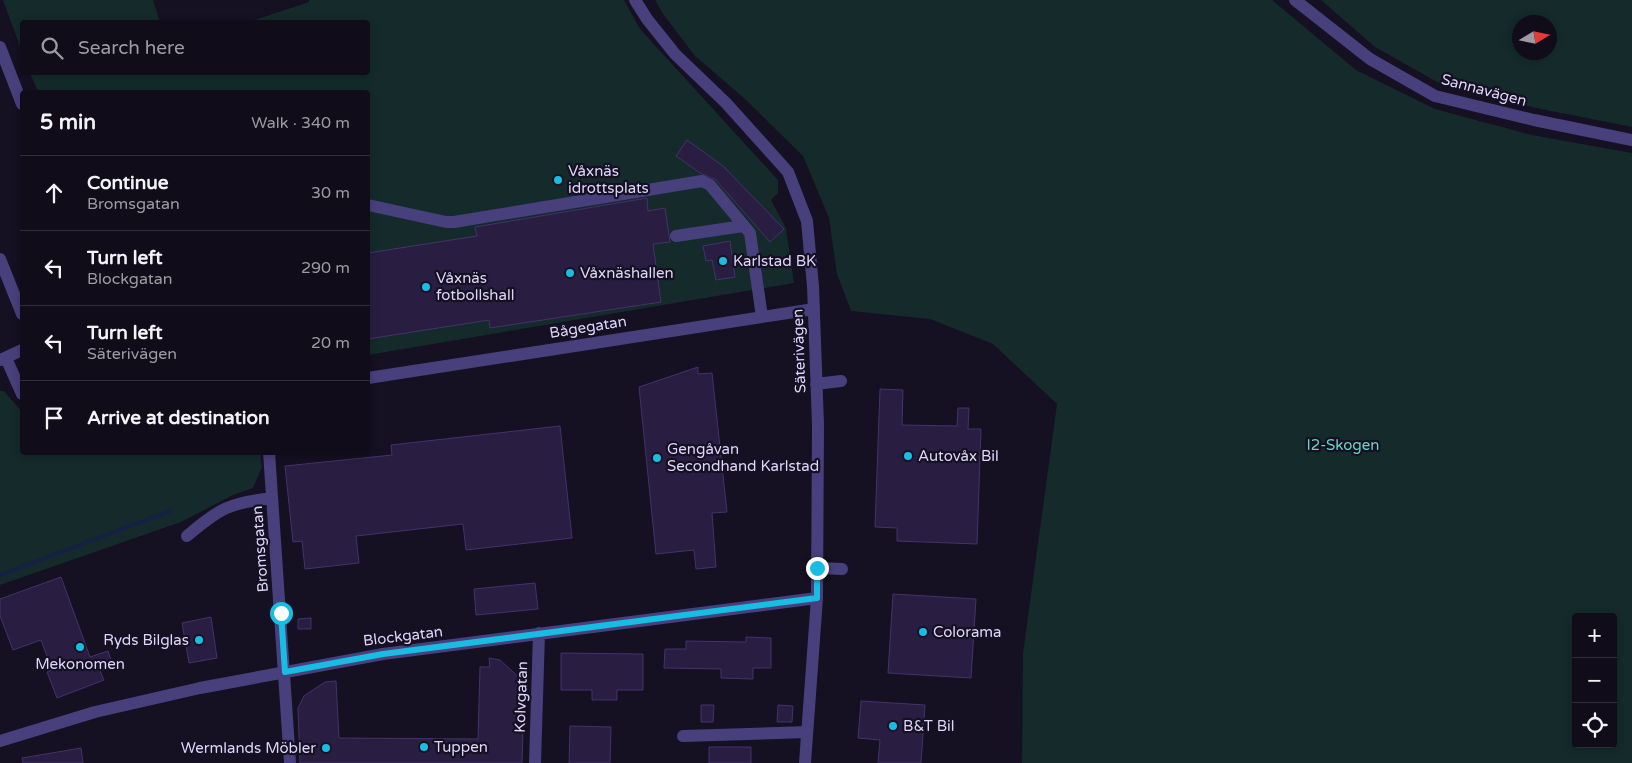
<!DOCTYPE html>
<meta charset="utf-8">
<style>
body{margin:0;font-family:"Varela Round",sans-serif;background:#1e1a27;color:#f1f3f6}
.controls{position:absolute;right:15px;bottom:15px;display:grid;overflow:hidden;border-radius:5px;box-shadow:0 2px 8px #0003}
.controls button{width:45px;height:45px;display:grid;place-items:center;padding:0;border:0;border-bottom:1px solid #302c39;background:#100c1a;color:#f1f3f6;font:25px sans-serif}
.compass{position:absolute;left:1512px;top:15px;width:45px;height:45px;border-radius:50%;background:#100c1a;box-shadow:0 2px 8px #0003;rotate:80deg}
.stop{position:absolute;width:15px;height:15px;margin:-11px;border:4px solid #19bce3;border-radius:50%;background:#fff}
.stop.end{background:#19bce3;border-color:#fff;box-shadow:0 1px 5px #0008}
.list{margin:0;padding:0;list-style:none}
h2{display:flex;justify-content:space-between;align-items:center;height:65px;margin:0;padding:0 20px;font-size:21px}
h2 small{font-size:16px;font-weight:400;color:#9c9ba2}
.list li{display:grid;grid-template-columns:32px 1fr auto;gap:15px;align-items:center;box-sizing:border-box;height:75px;padding:0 20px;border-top:1px solid #302c39}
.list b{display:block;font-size:19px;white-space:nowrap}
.list p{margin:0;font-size:16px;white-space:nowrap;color:#9c9ba2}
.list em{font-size:16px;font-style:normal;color:#9c9ba2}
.icon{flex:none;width:28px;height:28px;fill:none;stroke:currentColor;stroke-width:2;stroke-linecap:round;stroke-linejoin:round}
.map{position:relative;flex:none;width:1632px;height:763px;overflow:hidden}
.search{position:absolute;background:#100c1a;box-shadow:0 2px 8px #0003;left:20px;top:20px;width:350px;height:55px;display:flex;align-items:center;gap:12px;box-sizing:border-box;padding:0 18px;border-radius:5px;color:#9c9ba2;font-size:19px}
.panel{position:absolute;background:#100c1a;box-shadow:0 2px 8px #0003;left:20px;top:90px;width:350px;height:365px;border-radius:5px}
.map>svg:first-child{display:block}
.green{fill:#142a2b;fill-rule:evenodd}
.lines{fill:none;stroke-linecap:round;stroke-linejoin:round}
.stream{stroke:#132143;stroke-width:4}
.building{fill:#291e41;stroke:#43336a}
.minor{stroke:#48407c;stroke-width:12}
.route{stroke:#19bce3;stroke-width:6}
.poi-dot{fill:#19bce3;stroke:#151022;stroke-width:2}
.labels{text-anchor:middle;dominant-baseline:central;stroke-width:4.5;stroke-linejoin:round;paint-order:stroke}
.street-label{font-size:15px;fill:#ddd5fa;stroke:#151022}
.poi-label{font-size:15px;fill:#ddd5fa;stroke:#151022;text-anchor:start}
.park-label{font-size:15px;fill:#69d3c2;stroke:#151022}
</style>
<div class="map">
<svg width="1632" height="763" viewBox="0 0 1632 763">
<rect width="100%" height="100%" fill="#151022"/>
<path class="green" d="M 3,0 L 153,0 L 160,22 L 22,22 L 22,52 Z
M 309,0 L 624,0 L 640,29 L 778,180 L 778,193 L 771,200 L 786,228 L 794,283 L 368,355 L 368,92 L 38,92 L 30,73 L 368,72 L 368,22 L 249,22 L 309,2 Z
M 655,0 L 1272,0 L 1356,70 L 1435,109 L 1532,135 L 1632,153 L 1632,763 L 1022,763 L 1023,653 L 1057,404 L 993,344 L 930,319 L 851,311 L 837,274 L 829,218 L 803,156 L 745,99 L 695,56 L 663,14 ZM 1576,617 L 1613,617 L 1613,744 L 1576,744 Z
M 1321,0 L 1632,0 L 1632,127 L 1536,108 L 1437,82 L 1375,47 ZM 1520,22 L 1550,22 L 1550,52 L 1520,52 Z
M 0,391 L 4,391 L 22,412 L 22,452 L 260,453 L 262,467 L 253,488 L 233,495 L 181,522 L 0,585 Z"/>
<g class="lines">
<path class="stream" d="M 0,575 L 170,511"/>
</g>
<path class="building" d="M 687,140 L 723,166 L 784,229 L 770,242 L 716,180 L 700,173 L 676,156 Z
M 647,198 L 648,211 L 665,208 L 670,242 L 653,244 L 661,302 L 490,328 L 489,320 L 368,339 L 368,253 L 477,236 L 475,227 Z
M 730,241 L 735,277 L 716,280 L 712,260 L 706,261 L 703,246 Z
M 698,367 L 698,374 L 712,373 L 727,512 L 712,513 L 716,567 L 696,569 L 694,550 L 656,554 L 639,387 Z
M 880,389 L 903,390 L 902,425 L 957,426 L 958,408 L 969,408 L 968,429 L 981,429 L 977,544 L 897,541 L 897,528 L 875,527 Z
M 560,426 L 572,538 L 466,550 L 463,524 L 356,536 L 359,563 L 305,569 L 302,541 L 293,542 L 285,466 L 392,455 L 391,445 Z
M 61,577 L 90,657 L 108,651 L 113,666 L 100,671 L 104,680 L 57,698 L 47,672 L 52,670 L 41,640 L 13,650 L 0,616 L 0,599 Z
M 535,583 L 538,609 L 476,615 L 474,589 Z
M 893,594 L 976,599 L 971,678 L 888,673 Z
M 211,617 L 217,658 L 189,663 L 182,623 Z
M 311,618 L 311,629 L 298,629 L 298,619 Z
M 746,637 L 771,638 L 771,668 L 753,668 L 753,679 L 721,678 L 721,669 L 664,668 L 665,649 L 686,649 L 686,641 L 746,642 Z
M 561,653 L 643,654 L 643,690 L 617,690 L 617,700 L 592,700 L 592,690 L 561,690 Z
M 489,658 L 500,660 L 522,680 L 524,698 L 522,763 L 300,763 L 298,708 L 304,696 L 325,682 L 336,681 L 339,738 L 478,739 L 480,667 L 490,667 Z
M 861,701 L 925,705 L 921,763 L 878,763 L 880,740 L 858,738 Z
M 701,705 L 714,705 L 713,722 L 701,722 Z
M 778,705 L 793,706 L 792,722 L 777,722 Z
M 570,726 L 611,727 L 610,763 L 569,763 Z
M 709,747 L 751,747 L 751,763 L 709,763 Z
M 81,748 L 83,763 L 23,763 L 22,758 Z"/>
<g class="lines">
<path class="minor" d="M 635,0 L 647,19 L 675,54 L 726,103 L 788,172 L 807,221 L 813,286 L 818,425 L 817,598 L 805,763
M 1295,0 L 1370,59 L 1435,96 L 1534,120 L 1632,140
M 0,47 L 22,104
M 368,205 L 446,222 L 454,222 L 702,181 L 710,185 L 750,233 L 762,317
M 676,236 L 743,226
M 0,259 L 22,314
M 6,358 L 22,394
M 0,360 L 22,350
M 368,378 L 814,309
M 816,384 L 841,381
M 269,452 L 290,763
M 187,536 C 220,508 229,503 272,498
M 817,568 L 842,569
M 683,736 L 807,732
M 0,741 L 95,712 L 200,688 L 383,654 L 817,598
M 535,763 L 539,633"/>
</g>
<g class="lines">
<path class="route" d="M 281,613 L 285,672 L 383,654 L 817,598 L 817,568"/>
</g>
<g class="poi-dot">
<circle cx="558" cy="180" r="5"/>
<circle cx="723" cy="261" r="5"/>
<circle cx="570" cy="273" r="5"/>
<circle cx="426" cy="287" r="5"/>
<circle cx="908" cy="456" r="5"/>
<circle cx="657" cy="458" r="5"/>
<circle cx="923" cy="632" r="5"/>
<circle cx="199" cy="640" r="5"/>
<circle cx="80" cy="647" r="5"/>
<circle cx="893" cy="726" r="5"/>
<circle cx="424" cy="747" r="5"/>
<circle cx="326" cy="748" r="5"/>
</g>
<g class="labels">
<g class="street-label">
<text transform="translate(1484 90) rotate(15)">Sannavägen</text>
<text transform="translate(588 327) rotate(-9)">Bågegatan</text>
<text transform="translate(799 351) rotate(-92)">Säterivägen</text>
<text transform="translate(260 549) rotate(-94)">Bromsgatan</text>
<text transform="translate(403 636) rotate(-7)">Blockgatan</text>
<text transform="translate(521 697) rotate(-88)">Kolvgatan</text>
</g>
<g class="poi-label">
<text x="568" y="171">Våxnäs<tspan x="568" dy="17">idrottsplats</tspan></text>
<text x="733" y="261">Karlstad BK</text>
<text x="580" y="273">Våxnäshallen</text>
<text x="436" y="278">Våxnäs<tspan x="436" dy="17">fotbollshall</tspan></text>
<text x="667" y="449">Gengåvan<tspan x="667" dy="17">Secondhand Karlstad</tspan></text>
<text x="918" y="456">Autovåx Bil</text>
<text x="933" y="632">Colorama</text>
<text x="189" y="640" text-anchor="end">Ryds Bilglas</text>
<text x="80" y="664" text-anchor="middle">Mekonomen</text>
<text x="903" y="726">B&amp;T Bil</text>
<text x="434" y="747">Tuppen</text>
<text x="316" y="748" text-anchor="end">Wermlands Möbler</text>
</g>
<g class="park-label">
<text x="1343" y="445">I2-Skogen</text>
</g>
</g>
</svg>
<div class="controls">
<button>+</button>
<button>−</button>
<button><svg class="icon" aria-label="locate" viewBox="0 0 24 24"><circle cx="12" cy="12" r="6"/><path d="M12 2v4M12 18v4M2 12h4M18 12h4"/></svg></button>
</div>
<svg class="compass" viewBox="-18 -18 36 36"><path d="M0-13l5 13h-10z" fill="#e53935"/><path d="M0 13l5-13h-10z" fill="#9c9ba2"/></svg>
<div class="stop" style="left:281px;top:613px"></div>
<div class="stop end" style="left:817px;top:568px"></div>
<div class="search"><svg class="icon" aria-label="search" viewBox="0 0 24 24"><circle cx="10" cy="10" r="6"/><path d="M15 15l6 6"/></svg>Search here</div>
<section class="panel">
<h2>5 min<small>Walk · 340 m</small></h2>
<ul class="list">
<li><svg class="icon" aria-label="ahead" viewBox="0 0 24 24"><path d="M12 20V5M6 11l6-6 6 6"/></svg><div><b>Continue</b><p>Bromsgatan</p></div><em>30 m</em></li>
<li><svg class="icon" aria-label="left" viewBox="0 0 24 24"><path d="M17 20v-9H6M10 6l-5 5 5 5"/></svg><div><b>Turn left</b><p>Blockgatan</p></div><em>290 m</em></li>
<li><svg class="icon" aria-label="left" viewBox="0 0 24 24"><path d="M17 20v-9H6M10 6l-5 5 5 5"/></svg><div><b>Turn left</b><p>Säterivägen</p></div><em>20 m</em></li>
<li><svg class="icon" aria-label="arrive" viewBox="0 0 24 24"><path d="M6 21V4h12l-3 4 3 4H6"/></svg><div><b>Arrive at destination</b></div></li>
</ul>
</section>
</div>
